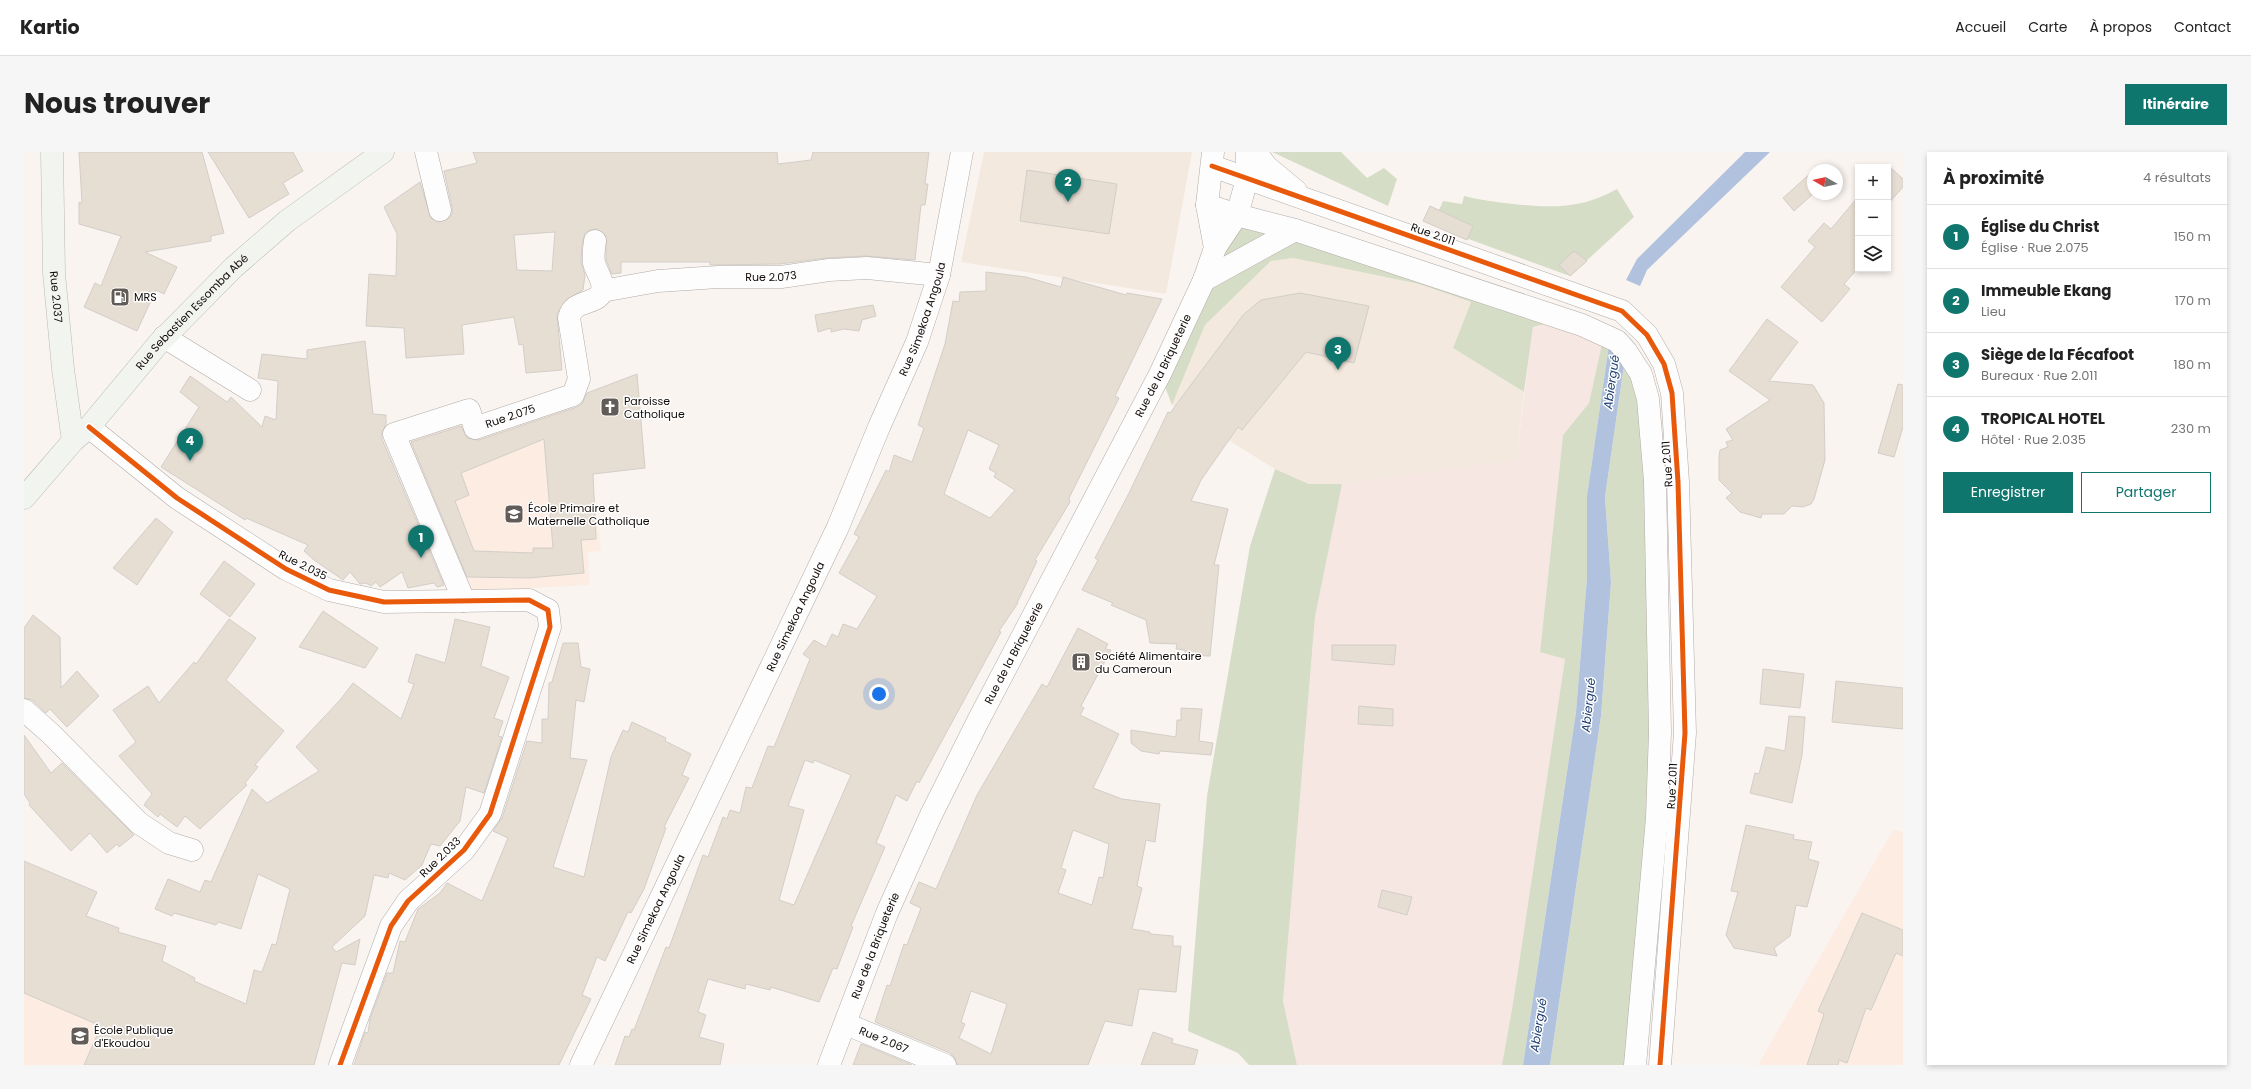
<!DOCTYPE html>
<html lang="fr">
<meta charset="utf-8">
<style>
body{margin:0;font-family:Poppins,sans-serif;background:#f6f6f6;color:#222}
.controls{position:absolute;right:12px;top:12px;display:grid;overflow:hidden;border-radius:0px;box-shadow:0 2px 6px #0003}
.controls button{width:36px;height:36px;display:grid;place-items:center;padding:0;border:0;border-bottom:1px solid #e0e0e0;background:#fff;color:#222;font:20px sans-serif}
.compass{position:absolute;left:1783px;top:12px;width:36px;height:36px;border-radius:50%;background:#fff;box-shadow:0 2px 6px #0003;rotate:279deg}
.you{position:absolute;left:855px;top:542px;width:14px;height:14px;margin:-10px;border:3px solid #fff;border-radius:50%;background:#1a73e8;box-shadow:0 0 0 6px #1a73e833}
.badge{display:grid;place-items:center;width:26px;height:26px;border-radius:50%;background:#0f766e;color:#fff;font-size:13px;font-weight:700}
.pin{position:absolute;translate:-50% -33px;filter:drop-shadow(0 1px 2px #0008)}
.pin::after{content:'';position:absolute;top:21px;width:14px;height:12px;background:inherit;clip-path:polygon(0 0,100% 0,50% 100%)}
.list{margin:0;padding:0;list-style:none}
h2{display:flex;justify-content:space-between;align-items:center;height:52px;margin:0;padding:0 16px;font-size:17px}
h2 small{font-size:13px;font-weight:400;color:#767676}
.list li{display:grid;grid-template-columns:26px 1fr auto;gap:12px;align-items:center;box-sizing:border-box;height:64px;padding:0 16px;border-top:1px solid #e0e0e0}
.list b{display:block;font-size:15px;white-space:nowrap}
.list p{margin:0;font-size:13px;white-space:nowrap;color:#767676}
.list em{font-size:13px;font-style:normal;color:#767676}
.actions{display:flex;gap:8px;padding:12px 16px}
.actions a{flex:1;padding:9px 0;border:1px solid #0f766e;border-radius:0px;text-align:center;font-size:14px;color:#0f766e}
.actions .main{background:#0f766e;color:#fff}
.icon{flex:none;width:22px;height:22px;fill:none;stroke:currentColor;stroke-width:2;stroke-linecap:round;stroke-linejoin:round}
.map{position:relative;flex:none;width:1879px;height:913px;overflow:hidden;border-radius:0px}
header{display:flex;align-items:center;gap:24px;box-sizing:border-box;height:56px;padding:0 20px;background:#fff;border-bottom:1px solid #e0e0e0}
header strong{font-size:19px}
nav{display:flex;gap:22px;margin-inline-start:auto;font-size:14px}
.intro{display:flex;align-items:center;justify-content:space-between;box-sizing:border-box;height:96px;padding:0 24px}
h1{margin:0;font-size:28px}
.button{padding:10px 18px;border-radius:0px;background:#0f766e;color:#fff;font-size:14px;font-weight:700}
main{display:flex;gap:24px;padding:0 24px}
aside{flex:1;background:#fff;border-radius:0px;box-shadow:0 2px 6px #0003}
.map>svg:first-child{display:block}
.commercial{fill:#f4e9de}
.industrial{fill:#f7e7e2}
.built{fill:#fcece1}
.green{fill:#d6ddc7}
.water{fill:#b1c2de}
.building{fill:#e6ddd3;stroke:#d2cec8;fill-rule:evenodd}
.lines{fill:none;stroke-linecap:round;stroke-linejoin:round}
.minor-casing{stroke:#b1aba7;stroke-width:23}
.major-casing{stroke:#b8bbb1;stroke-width:23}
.minor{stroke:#fefdfd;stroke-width:22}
.major{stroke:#f2f4ef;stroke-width:22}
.cycleway-casing{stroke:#fff;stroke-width:8}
.cycleway{stroke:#e8590c;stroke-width:5}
.labels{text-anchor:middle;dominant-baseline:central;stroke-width:3;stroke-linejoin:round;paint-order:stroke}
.street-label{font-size:11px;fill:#100a07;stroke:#fff}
.poi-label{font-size:11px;fill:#100a07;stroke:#fff;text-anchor:start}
.water-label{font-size:12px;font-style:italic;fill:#1d3e72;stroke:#fff}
</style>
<header>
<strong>Kartio</strong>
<nav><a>Accueil</a><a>Carte</a><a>À propos</a><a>Contact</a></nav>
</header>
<div class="intro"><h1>Nous trouver</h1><a class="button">Itinéraire</a></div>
<main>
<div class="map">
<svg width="1879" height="913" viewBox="0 0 1879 913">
<rect width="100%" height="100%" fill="#faf4f0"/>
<path class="commercial" d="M 960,0 L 1168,0 L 1142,142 L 937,110 Z
M 1269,106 L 1395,132 L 1447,150 L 1429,196 L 1500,240 L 1492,308 L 1318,332 L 1285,332 L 1251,317 L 1148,253 L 1181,173 L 1247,109 Z"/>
<path class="industrial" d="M 1521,172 L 1579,192 L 1565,251 L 1539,283 L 1516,499 L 1541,507 L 1489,851 L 1478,913 L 1273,913 L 1259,849 L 1291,465 L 1318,332 L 1492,308 L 1509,175 Z"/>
<path class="built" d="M 544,248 L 558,274 L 568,326 L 577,399 L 564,400 L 565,433 L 439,440 L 432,401 L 421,403 L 378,285 L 441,262 L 449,283 Z
M 1869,678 L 1879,680 L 1879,913 L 1734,913 Z
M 0,803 L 124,855 L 101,913 L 0,913 Z"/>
<path class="green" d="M 1248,0 L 1317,0 L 1343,26 L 1360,16 L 1373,27 L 1364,54 Z
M 1593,37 L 1610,65 L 1546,124 L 1428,81 L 1399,69 L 1406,54 L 1415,58 L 1419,49 L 1438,52 L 1440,44 C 1456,48 1472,50 1489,52 C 1528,56 1558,57 1593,37 Z
M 1213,63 L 1586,186 L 1563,344 L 1563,426 L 1552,560 L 1499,913 L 1478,913 L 1489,851 L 1541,507 L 1516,500 L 1539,283 L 1565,251 L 1578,192 L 1521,172 L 1509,175 L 1500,240 L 1429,196 L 1447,150 L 1395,132 L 1269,106 L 1247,109 L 1181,173 L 1148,253 L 1136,222 Z
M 1602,199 L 1617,222 L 1636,580 L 1611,913 L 1526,913 L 1577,564 L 1587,430 L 1581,345 Z
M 1251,317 L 1285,332 L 1318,332 L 1291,465 L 1259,849 L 1273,913 L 1225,913 L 1214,901 L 1164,879 L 1183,644 L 1226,394 Z"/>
<path class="water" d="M 1721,0 L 1746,0 L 1623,118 L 1616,134 L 1602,128 L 1613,107 Z
M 1586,186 L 1602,199 L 1581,345 L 1587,430 L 1577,564 L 1526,913 L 1499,913 L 1552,560 L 1563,426 L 1563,344 Z"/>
<path class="building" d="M 55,0 L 178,0 L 200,81 L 187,84 L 187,89 L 121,100 L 153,115 L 140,142 L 132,138 L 113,179 L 60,155 L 71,131 L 77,134 L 97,84 L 55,72 L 55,50 L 58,51 Z
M 184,0 L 269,0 L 279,19 L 259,31 L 265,42 L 225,66 Z
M 449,0 L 753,0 L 754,12 L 787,8 L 789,0 L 905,0 L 901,32 L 904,32 L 901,53 L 897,53 L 891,108 L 842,104 L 803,106 L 756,112 L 686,113 L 686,110 L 597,110 L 597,121 L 588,122 L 582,108 L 582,84 L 573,77 L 566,78 L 561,81 L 558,93 L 557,110 L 561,123 L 559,138 L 542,148 L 533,162 L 538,218 L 502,221 L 499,192 L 495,193 L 490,165 L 438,173 L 440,202 L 382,206 L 380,176 L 342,174 L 345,122 L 372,124 L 373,82 L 360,55 L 396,30 L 407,66 L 413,70 L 424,67 L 428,62 L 428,55 L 420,19 L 453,11 ZM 531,80 L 528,119 L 493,118 L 490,83 Z
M 1865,14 L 1879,27 L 1879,35 L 1864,52 Z
M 1003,18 L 1093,32 L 1085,82 L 996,69 Z
M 1789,19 L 1789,42 L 1770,59 L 1759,46 Z
M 1834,45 L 1834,116 L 1820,132 L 1826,137 L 1798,170 L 1757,135 L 1791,95 L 1784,89 L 1800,71 L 1807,77 Z
M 1406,54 L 1449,74 L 1443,88 L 1399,69 Z
M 1550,99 L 1563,109 L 1546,124 L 1535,113 Z
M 962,120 L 1002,125 L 1037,135 L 1039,125 L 1102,143 L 1103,141 L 1138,147 L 1091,244 L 1095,246 L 1045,346 L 1046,350 L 1011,408 L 1013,409 L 993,451 L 994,451 L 975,479 L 977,480 L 895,631 L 893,629 L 883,649 L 872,643 L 852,691 L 861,695 L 827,774 L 829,775 L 813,817 L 809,816 L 795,850 L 747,835 L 746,838 L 722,832 L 721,837 L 684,827 L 674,860 L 682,863 L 675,885 L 700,892 L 696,913 L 591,913 L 601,884 L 605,885 L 608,877 L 610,878 L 642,795 L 645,796 L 679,703 L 684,705 L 699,665 L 703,667 L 706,658 L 716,661 L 722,635 L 728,636 L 744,594 L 750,595 L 786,507 L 779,502 L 790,488 L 802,495 L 808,482 L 814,485 L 819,472 L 833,477 L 853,444 L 815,421 L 835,385 L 830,382 L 862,318 L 865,320 L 870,303 L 888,310 L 900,276 L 894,273 L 921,192 L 929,149 L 935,150 L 936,140 L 962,139 ZM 944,278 L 975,293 L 965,317 L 972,321 L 970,325 L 991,338 L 966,366 L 920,342 ZM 781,608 L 789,611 L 790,608 L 827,623 L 770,753 L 755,748 L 780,658 L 764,654 Z
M 1276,141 L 1345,154 L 1330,211 L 1282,200 L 1218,278 L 1214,275 L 1177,328 L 1167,349 L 1204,357 L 1190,413 L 1195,413 L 1186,504 L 1161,503 L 1161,498 L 1152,497 L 1153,492 L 1126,491 L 1122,468 L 1087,453 L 1089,451 L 1058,438 L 1074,408 L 1071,406 L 1105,341 L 1144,260 L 1146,261 L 1219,163 L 1237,148 Z
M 849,153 L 852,164 L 838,168 L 835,179 L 820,177 L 807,180 L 807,176 L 794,180 L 791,163 Z
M 1743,167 L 1774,190 L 1745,229 L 1789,233 L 1800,251 L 1801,308 L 1790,347 L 1787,352 L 1779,355 L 1768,354 L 1760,362 L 1738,362 L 1737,366 L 1716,360 L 1702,346 L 1708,341 L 1695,328 L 1695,304 L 1696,298 L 1704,295 L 1702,290 L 1709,288 L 1702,277 L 1746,248 L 1705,219 Z
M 341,189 L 349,262 L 362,263 L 362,273 L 358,280 L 358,287 L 420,433 L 413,435 L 410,431 L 384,436 L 378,420 L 356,435 L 352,430 L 347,434 L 342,431 L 336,432 L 326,420 L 319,428 L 290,408 L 280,399 L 284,393 L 222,366 L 221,368 L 137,315 L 175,255 L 156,240 L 166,224 L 203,250 L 207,245 L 238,275 L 241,264 L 252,268 L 254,229 L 234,226 L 238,202 L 283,207 L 283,198 Z
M 613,222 L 621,316 L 569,322 L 572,387 L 557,388 L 560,421 L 505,426 L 443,425 L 387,290 L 437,274 L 443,286 L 455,288 L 553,255 L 558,252 L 563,241 ZM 520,287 L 529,396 L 509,396 L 509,401 L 450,399 L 431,349 L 445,343 L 437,321 Z
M 1874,232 L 1879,233 L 1879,275 L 1870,305 L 1854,301 Z
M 132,366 L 149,380 L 113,433 L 89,416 Z
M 200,409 L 231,432 L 206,465 L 176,442 Z
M 299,459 L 354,496 L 341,516 L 275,495 Z
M 9,463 L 36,485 L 37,536 L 53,519 L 75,544 L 43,575 L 26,557 L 22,561 L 8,548 L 0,546 L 0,476 Z
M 205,467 L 232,486 L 202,528 L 260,579 L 231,613 L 234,615 L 221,631 L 223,633 L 176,677 L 161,664 L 153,675 L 136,662 L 134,665 L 120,653 L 128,642 L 95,604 L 112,590 L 89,558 L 124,534 L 135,551 L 170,510 L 172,512 Z
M 431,467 L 466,475 L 457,514 L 485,525 L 470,566 L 479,569 L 474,584 L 478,585 L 460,641 L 442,635 L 436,669 L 416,694 L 407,692 L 398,713 L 381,728 L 365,721 L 364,726 L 350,723 L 341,764 L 308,795 L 312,800 L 336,787 L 331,813 L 318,811 L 290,913 L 60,913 L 77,874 L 0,841 L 0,709 L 73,740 L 62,764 L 95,776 L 94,780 L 142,794 L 138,809 L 171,826 L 170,829 L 222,852 L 230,818 L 238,820 L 248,792 L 252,793 L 266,737 L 234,722 L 217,777 L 194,770 L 192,773 L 150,761 L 148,764 L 131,757 L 144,727 L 176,740 L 181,728 L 187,730 L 228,637 L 243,651 L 295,619 L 272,595 L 316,548 L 329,531 L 377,567 L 390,532 L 384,530 L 392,502 L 421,511 Z
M 1054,476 L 1084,492 L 1081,497 L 1087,498 L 1057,554 L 1060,556 L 1056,563 L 1095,582 L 1069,636 L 1098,647 L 1136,652 L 1131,690 L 1122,688 L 1113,734 L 1118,736 L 1108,777 L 1126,780 L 1126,782 L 1149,784 L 1149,794 L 1157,794 L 1152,840 L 1115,837 L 1108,874 L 1081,869 L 1064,913 L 933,913 L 931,906 L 926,901 L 851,870 L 863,833 L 866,834 L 880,792 L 883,793 L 897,756 L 886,751 L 895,730 L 912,737 L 953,643 L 1018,532 L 1023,535 ZM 1049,678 L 1085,692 L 1079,726 L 1075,725 L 1068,753 L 1034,741 L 1042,718 L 1037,716 ZM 947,839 L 983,852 L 967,902 L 935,886 L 941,872 L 937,870 Z
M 539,491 L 554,491 L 557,515 L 566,517 L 560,550 L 552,548 L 546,606 L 563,608 L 529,715 L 560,725 L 587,605 L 599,578 L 604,580 L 608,570 L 642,586 L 641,589 L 667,602 L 658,623 L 665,626 L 640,675 L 642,676 L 620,737 L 607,761 L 604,760 L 581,809 L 573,805 L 558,843 L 567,847 L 535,913 L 330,913 L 341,880 L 344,881 L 346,867 L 363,821 L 369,821 L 376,789 L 381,790 L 394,757 L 416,741 L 423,731 L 458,749 L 484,686 L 469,679 L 478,666 L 503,589 L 518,591 L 518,567 L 524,567 L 525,531 L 528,530 Z
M 1308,493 L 1372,493 L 1370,513 L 1308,508 Z
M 1739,517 L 1780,522 L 1776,556 L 1736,552 Z
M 1812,529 L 1879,536 L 1879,577 L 1808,570 Z
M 1335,554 L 1369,557 L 1369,574 L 1334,572 Z
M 1157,556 L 1178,557 L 1175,589 L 1189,591 L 1187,603 L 1136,599 L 1135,602 L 1117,599 L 1107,591 L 1107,578 L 1152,585 L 1153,568 L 1157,568 Z
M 1765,564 L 1781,565 L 1778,603 L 1768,651 L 1726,641 L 1731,621 L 1735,622 L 1742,595 L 1761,599 Z
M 0,583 L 27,621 L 38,611 L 110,683 L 95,695 L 93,692 L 83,701 L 66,681 L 47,699 L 5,653 L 6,651 L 0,642 Z
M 1722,673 L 1770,683 L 1769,687 L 1788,690 L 1784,707 L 1795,710 L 1783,755 L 1772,753 L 1766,784 L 1750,796 L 1753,804 L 1710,796 L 1702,783 L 1714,740 L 1707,739 Z
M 1358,738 L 1388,745 L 1383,763 L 1354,755 Z
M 1838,761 L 1879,778 L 1879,804 L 1872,801 L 1847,858 L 1842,856 L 1823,911 L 1815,908 L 1814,913 L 1783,913 L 1800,862 L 1794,859 Z
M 1129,880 L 1149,887 L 1148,891 L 1174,898 L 1170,913 L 1117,913 Z
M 837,892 L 843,894 L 888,913 L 829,913 Z"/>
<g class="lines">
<g class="minor-casing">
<g id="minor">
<path d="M 402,0 L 416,58"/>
<path d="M 1189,0 L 1183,53 L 1191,96"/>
<path d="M 1232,0 L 1242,14 L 1272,39"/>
<path d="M 1188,14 L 1598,159 L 1623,183 L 1640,212 L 1648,241 L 1654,330 L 1661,581 L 1636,913"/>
<path d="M 1183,53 L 1213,63 L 1271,78 L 1558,173 L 1593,189 L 1602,199 L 1617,222 L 1624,247 L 1631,329 L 1636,580 L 1633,666 L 1611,913"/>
<path d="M 1180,128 L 1271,78"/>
<path id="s1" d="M 578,139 L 634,129 L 694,125 L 757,125 L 805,118 L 843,116 L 915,123"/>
<path d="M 140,185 L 226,238"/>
<path d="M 65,275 L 153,346 L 262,417 L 305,438 L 360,450 L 505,448 L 524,458 L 526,475 L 466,662 L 440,698 L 384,749 L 367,774 L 316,913"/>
<path id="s2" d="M 440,449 L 370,282 L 445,258 L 451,276 L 549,243 L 555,227 L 545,166 C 549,147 571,154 578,140 C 581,131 572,119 570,111 C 569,104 570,95 571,89"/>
<path d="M 0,558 L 27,582 L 115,671 L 145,691 L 168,698"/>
<path id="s3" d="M 822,872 L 921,913"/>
<path id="s4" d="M 557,913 L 814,375 L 855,275 L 893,190 L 915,123 L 938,0"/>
<path id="s5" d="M 805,913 L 863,761 L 907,663 L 954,569 L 1136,222 L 1180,128 L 1191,96 L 1213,63 L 1223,27 L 1223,0"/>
</g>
</g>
<g class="major-casing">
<g id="major">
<path id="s6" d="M 28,0 L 30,121 L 39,217 L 49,289"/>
<path id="s7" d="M 0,346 L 49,289 L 65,275 L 135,191 L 210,115 L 263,69 L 359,0"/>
</g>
</g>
<use href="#minor" class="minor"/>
<use href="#major" class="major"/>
<g class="cycleway-casing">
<path id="cycleway" d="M 1188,14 L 1598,159 L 1623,183 L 1640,212 L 1648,241 L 1654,330 L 1661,581 L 1636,913
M 65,275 L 153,346 L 262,417 L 305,438 L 360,450 L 505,448 L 524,458 L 526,475 L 466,662 L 440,698 L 384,749 L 367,774 L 316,913"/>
</g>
<use href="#cycleway" class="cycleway"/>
</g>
<defs>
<g id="fuel-square" transform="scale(1)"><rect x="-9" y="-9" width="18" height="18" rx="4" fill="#625c59" stroke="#fff"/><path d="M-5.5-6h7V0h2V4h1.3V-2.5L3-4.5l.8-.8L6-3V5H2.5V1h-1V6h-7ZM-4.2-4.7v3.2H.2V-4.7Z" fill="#fff"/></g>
<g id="church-square" transform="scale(1)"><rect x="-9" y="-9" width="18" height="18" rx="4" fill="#625c59" stroke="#fff"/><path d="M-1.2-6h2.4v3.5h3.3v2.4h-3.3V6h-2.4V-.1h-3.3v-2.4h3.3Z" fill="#fff"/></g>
<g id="school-square" transform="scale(1)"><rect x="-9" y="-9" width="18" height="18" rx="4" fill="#625c59" stroke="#fff"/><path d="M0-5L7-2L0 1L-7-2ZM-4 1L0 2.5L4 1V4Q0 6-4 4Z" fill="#fff"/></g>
<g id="building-square" transform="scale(1)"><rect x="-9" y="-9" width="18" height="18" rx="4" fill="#625c59" stroke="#fff"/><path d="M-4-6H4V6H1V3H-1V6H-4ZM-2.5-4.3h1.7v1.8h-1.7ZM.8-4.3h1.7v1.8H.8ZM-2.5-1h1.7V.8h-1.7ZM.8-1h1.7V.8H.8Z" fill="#fff"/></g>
</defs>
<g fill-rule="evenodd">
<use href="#fuel-square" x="96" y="145"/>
<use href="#church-square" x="586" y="255"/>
<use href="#school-square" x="490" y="362"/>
<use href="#building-square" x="1057" y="510"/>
<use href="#school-square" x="56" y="884"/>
</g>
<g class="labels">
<g class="street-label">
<text transform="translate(1409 82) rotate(19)">Rue 2.011</text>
<text stroke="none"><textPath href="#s1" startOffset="170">Rue 2.073</textPath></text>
<text stroke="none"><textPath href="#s6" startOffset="145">Rue 2.037</textPath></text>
<text stroke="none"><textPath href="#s7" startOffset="251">Rue Sebastien Essomba Abé</textPath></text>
<text stroke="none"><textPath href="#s4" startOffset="821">Rue Simekoa Angoula</textPath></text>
<text stroke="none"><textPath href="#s5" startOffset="776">Rue de la Briqueterie</textPath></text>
<text stroke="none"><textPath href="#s2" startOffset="316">Rue 2.075</textPath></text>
<text transform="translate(1643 312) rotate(-94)">Rue 2.011</text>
<text transform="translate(279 413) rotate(27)">Rue 2.035</text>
<text stroke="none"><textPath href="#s4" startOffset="497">Rue Simekoa Angoula</textPath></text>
<text stroke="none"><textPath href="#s5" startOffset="452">Rue de la Briqueterie</textPath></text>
<text transform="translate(1648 634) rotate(-87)">Rue 2.011</text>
<text transform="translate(416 705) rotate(-44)">Rue 2.033</text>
<text stroke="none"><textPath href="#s4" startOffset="173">Rue Simekoa Angoula</textPath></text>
<text stroke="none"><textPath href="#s5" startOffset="128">Rue de la Briqueterie</textPath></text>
<text stroke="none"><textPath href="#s3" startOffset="41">Rue 2.067</textPath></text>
</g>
<g class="poi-label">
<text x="110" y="145">MRS</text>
<text x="600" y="249">Paroisse<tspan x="600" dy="13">Catholique</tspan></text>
<text x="504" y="356">École Primaire et<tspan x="504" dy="13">Maternelle Catholique</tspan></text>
<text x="1071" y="504">Société Alimentaire<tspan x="1071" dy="13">du Cameroun</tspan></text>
<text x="70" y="878">École Publique<tspan x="70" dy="13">d'Ekoudou</tspan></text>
</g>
<g class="water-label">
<text transform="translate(1587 230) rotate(-82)">Abiergué</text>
<text transform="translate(1564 553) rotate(-84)">Abiergué</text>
<text transform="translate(1514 873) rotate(-81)">Abiergué</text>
</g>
</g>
</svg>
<div class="controls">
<button>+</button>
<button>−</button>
<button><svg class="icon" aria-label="layers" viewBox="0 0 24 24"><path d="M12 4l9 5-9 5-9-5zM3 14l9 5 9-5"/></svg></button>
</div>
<svg class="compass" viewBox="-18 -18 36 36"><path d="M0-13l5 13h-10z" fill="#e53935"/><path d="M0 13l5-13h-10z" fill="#767676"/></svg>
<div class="you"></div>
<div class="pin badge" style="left:397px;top:406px">1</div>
<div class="pin badge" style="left:1044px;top:50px">2</div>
<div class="pin badge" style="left:1314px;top:218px">3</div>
<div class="pin badge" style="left:166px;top:309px">4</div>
</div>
<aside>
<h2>À proximité<small>4 résultats</small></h2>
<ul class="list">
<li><span class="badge">1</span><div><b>Église du Christ</b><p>Église · Rue 2.075</p></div><em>150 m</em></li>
<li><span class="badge">2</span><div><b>Immeuble Ekang</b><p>Lieu</p></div><em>170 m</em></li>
<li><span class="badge">3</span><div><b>Siège de la Fécafoot</b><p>Bureaux · Rue 2.011</p></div><em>180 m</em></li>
<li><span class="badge">4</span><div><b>TROPICAL HOTEL</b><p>Hôtel · Rue 2.035</p></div><em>230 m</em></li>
</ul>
<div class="actions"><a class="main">Enregistrer</a><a>Partager</a></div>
</aside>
</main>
